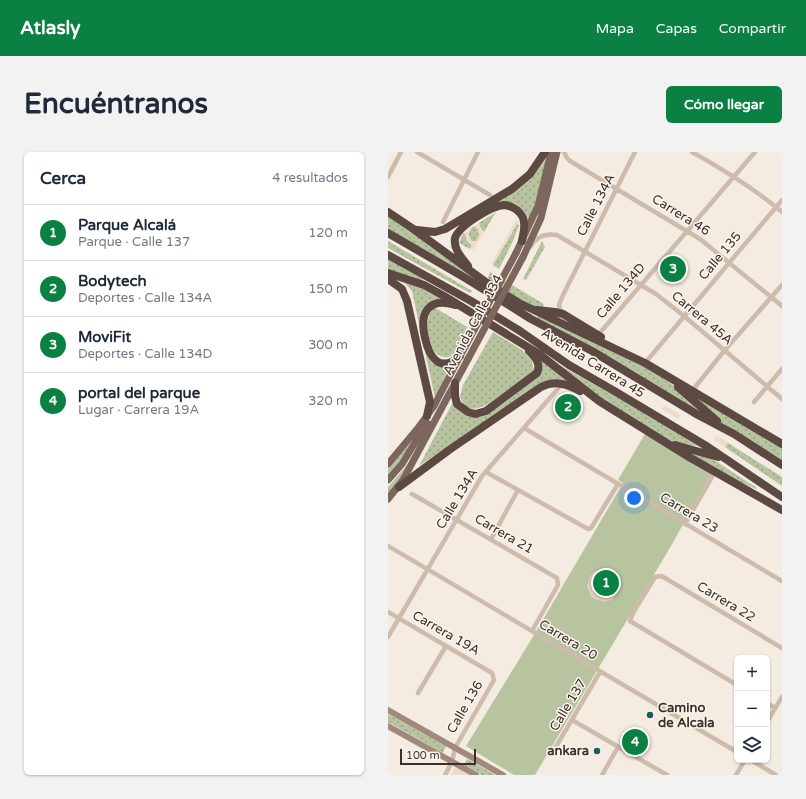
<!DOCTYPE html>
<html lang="es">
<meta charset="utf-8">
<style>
body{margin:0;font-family:"Varela Round",sans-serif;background:#f2f2f3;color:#1f2937}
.controls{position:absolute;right:12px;bottom:12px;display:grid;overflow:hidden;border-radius:6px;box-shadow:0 1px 3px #0004}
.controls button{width:36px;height:36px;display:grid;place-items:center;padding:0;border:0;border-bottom:1px solid #e0e1e3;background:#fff;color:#1f2937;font:20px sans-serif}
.scale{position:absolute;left:12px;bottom:10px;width:76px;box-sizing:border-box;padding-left:4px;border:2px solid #3b302b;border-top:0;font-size:11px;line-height:14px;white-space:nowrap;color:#3b302b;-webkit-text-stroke:3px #fbf5ee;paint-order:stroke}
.you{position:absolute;left:246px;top:346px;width:14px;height:14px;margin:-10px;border:3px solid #fff;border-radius:50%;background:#1a73e8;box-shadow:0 0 0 6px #1a73e833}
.badge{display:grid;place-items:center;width:26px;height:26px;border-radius:50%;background:#0b8043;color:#fff;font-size:13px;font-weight:700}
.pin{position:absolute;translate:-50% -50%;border:2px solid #fff;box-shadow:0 1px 4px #0006}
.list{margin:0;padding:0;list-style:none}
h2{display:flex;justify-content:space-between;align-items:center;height:52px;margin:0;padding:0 16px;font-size:17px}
h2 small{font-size:13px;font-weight:400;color:#747a83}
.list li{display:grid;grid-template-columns:26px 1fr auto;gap:12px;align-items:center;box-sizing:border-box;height:56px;padding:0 16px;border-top:1px solid #e0e1e3}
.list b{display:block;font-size:15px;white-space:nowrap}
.list p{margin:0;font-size:13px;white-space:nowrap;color:#747a83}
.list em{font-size:13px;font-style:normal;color:#747a83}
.icon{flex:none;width:22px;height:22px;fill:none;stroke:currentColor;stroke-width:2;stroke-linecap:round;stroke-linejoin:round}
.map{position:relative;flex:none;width:394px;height:623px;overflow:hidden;border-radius:6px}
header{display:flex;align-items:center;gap:24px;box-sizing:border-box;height:56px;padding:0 20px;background:#0b8043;color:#fff}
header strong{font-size:19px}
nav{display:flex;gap:22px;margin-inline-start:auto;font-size:14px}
.intro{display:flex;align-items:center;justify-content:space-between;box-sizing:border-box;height:96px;padding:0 24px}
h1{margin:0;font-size:28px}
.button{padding:10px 18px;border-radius:6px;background:#0b8043;color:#fff;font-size:14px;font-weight:700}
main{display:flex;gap:24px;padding:0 24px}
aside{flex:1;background:#fff;border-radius:6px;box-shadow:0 1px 3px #0004}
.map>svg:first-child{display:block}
.grass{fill:url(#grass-dots)}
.park{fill:#b8c4a0}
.plaza{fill:#ecdcc8}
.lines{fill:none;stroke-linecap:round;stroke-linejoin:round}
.street{stroke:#cdbbac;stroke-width:4.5}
.secondary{stroke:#a18a7d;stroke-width:6}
.primary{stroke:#7d675c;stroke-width:7}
.highway{stroke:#5c4a42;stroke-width:8}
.primary-bridge{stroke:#7d675c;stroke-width:7}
.poi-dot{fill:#1f5a5e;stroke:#fbf5ee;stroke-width:1.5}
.labels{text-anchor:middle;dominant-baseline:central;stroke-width:3;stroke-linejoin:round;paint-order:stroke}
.street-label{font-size:13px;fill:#3b302b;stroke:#fbf5ee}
.poi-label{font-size:13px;font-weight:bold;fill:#3b302b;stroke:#fbf5ee;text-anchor:start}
</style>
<header>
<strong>Atlasly</strong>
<nav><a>Mapa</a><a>Capas</a><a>Compartir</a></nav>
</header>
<div class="intro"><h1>Encuéntranos</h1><a class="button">Cómo llegar</a></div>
<main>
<aside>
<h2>Cerca<small>4 resultados</small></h2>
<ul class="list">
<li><span class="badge">1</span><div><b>Parque Alcalá</b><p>Parque · Calle 137</p></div><em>120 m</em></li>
<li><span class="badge">2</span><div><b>Bodytech</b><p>Deportes · Calle 134A</p></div><em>150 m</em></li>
<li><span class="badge">3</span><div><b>MoviFit</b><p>Deportes · Calle 134D</p></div><em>300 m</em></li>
<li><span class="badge">4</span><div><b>portal del parque</b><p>Lugar · Carrera 19A</p></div><em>320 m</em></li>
</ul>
</aside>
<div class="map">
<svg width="394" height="623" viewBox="0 0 394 623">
<defs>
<pattern id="grass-dots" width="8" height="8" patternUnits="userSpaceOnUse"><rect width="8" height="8" fill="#b8c4a0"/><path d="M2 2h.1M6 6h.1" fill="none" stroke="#97a083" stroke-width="1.8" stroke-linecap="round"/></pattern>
</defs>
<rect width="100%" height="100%" fill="#f4ebe1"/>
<path class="grass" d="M 158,7 L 146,58 L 141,68 C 133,50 124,49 106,51 L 146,23 Z
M 108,60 L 96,80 L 92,75 L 91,71 Z
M 0,63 L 24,78 L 96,134 L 0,77 Z
M 129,72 L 131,73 L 124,91 L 111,117 L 105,113 Z
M 86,74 L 90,77 L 91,84 L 88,89 L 85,90 L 82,87 C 80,81 81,77 86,74 Z
M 75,81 L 77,81 L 79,89 L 84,93 L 82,97 L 71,91 Z
M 0,89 L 84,139 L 82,141 L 9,101 L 0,96 Z
M 154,89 L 157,95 L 138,128 L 135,127 Z
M 0,107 L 35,127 L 34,130 L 0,118 Z
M 102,120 L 156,152 L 153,157 L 142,154 L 101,129 L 100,126 Z
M 16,130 L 33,136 L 53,147 C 47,148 40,149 37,155 C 31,163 36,205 44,211 C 50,214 56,214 62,213 L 47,246 L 24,139 Z
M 46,155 L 79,175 C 62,241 23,183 46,155 Z
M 150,164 L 217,194 L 269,222 L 289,236 L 317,263 L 149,166 Z
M 105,180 L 134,198 L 144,209 L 146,219 L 102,251 C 88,258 79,261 72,245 L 75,233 Z
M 153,208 L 184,232 C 174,229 163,225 154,230 L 31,314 L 65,250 L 90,264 L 154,213 Z
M 173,214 L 236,249 L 310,294 L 287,291 L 278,287 L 215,248 L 172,215 Z
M 307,245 L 394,294 L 394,309 L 334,271 Z
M 30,282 L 31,282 L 0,326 L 0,317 Z
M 340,291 L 394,325 L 394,334 L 337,295 Z
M 296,299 L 318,304 L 329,310 L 369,336 L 368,337 L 344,326 Z
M 19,313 L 21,314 L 0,344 L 0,335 Z
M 0,562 L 58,594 L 55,601 L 0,570 Z
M 79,607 L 108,623 L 94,623 L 76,613 Z"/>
<path class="park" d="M 257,282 L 323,322 L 283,394 L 147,623 L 126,623 L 78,594 L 146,483 L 235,331 L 230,328 Z"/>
<path class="plaza" d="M 129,67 L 131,73 L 129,72 L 105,113 L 104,110 Z
M 91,71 L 92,75 L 96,80 L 85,98 L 82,97 L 84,93 L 78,87 L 77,81 L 83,76 L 81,80 L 81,84 L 83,89 L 88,89 L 91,84 L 91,80 L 89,75 L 86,74 Z
M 224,223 L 240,232 L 238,236 L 222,227 Z
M 276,253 L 293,263 L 290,267 L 274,257 Z
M 328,283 L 340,291 L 337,295 L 326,288 Z
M 216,417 L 226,420 L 231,429 L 230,440 L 224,448 L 217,450 L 207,447 L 203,444 L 199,434 L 202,424 L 206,420 Z
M 69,615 L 83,623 L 63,623 L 67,616 Z"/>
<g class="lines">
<path class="street" d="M 29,0 L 102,43
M 176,0 L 179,6 L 182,9 L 312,87 L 394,154
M 304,0 C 336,18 366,36 394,60
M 0,25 L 13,0
M 55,70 L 90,0
M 143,94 C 149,84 158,81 169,83 L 268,142 L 296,164 L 394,247
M 173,161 L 171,153 L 175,143 L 247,0
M 210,183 L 367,0
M 257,211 L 394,48
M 304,239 L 336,199 L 394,133
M 366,250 L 394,217
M 136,276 L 394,429
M 98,320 L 200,377 L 203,376 L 230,332
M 24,342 L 169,426 L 170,433 L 144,479
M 297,372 L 324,325 L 324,317
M 103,387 L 130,338
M 0,394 L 349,600
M 0,460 L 104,521 L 106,528 L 67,596 L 64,610 L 57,623
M 0,485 L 94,324 L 174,232
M 349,533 L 242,469 L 245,461 L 267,425 L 273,424 L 277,426 L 394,496
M 30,541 L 58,494
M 379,551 L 387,556
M 184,568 L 279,623
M 379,570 L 394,545
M 166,598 L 212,520
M 363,608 L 388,623
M 214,623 L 230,595
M 348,623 L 357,608"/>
<path class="secondary" d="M 0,558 L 115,623
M 0,574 L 88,623"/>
<path class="primary" d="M 128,101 L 150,54 L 163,0
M 135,105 L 153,66 L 169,0
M 0,312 L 30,276 L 46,254 L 72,204
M 0,328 L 14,312 L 39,271
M 0,347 L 15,328 L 80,207"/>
<path class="highway" d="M 0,60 L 24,76 L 99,131 L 131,151 L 257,211 L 394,292
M 29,78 L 47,80 L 57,77 L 124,37 L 142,22 L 157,0
M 0,81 L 79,127 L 143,167 L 204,199 L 310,263 L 346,282 L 394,313
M 0,103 L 83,149 L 132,179 L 181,213 L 228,240 L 320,295 L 394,345
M 80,114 C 74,106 65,97 67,86 C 71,74 104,53 117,53 C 123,54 127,56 131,60 C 134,63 136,66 136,71 C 137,76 135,83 134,89
M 0,121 L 36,133 L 56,144 L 151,202 L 211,249 L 301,305 L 394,358
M 0,127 L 14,137 L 19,149 L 42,250 L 39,264
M 67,153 C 40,145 31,161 37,186 C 41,205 52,222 72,204
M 149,158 L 167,160 L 175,162 L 213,185
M 67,231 L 67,244 L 69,252 L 80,260 L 87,262 L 98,259 L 149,221 C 153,212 148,206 141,199
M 290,235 L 329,269
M 287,293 L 330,305
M 11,335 L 61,298 L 153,235 C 167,228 179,232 192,239"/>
<path class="primary-bridge" d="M 72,204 L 128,101
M 80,207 L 135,105"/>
</g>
<g class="poi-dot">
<circle cx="262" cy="563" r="4"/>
<circle cx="209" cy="599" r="4"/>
</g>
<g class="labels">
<g class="street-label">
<text transform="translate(208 53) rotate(-63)">Calle 134A</text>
<text transform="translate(293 63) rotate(32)">Carrera 46</text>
<text transform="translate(332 104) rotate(-50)">Calle 135</text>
<text transform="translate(233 139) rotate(-50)">Calle 134D</text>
<text transform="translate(314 166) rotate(40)">Carrera 45A</text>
<text transform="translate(85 173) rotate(-62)">Avenida Calle 134</text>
<text transform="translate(205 211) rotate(32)">Avenida Carrera 45</text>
<text transform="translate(69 347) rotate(-59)">Calle 134A</text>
<text transform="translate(301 361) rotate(31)">Carrera 23</text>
<text transform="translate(116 382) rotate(30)">Carrera 21</text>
<text transform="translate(338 450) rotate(31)">Carrera 22</text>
<text transform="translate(58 481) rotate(30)">Carrera 19A</text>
<text transform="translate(180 488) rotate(31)">Carrera 20</text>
<text transform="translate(180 553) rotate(-59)">Calle 137</text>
<text transform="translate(77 555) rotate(-60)">Calle 136</text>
</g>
<g class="poi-label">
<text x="270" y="556">Camino<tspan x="270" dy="15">de Alcala</tspan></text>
<text x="201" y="599" text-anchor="end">ankara</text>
</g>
</g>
</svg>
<div class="controls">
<button>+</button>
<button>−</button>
<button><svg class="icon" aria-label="layers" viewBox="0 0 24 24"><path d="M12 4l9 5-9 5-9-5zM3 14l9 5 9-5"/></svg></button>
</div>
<div class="scale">100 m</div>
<div class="you"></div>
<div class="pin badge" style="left:218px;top:431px">1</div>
<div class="pin badge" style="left:180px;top:255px">2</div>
<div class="pin badge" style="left:285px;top:117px">3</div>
<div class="pin badge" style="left:247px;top:590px">4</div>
</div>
</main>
